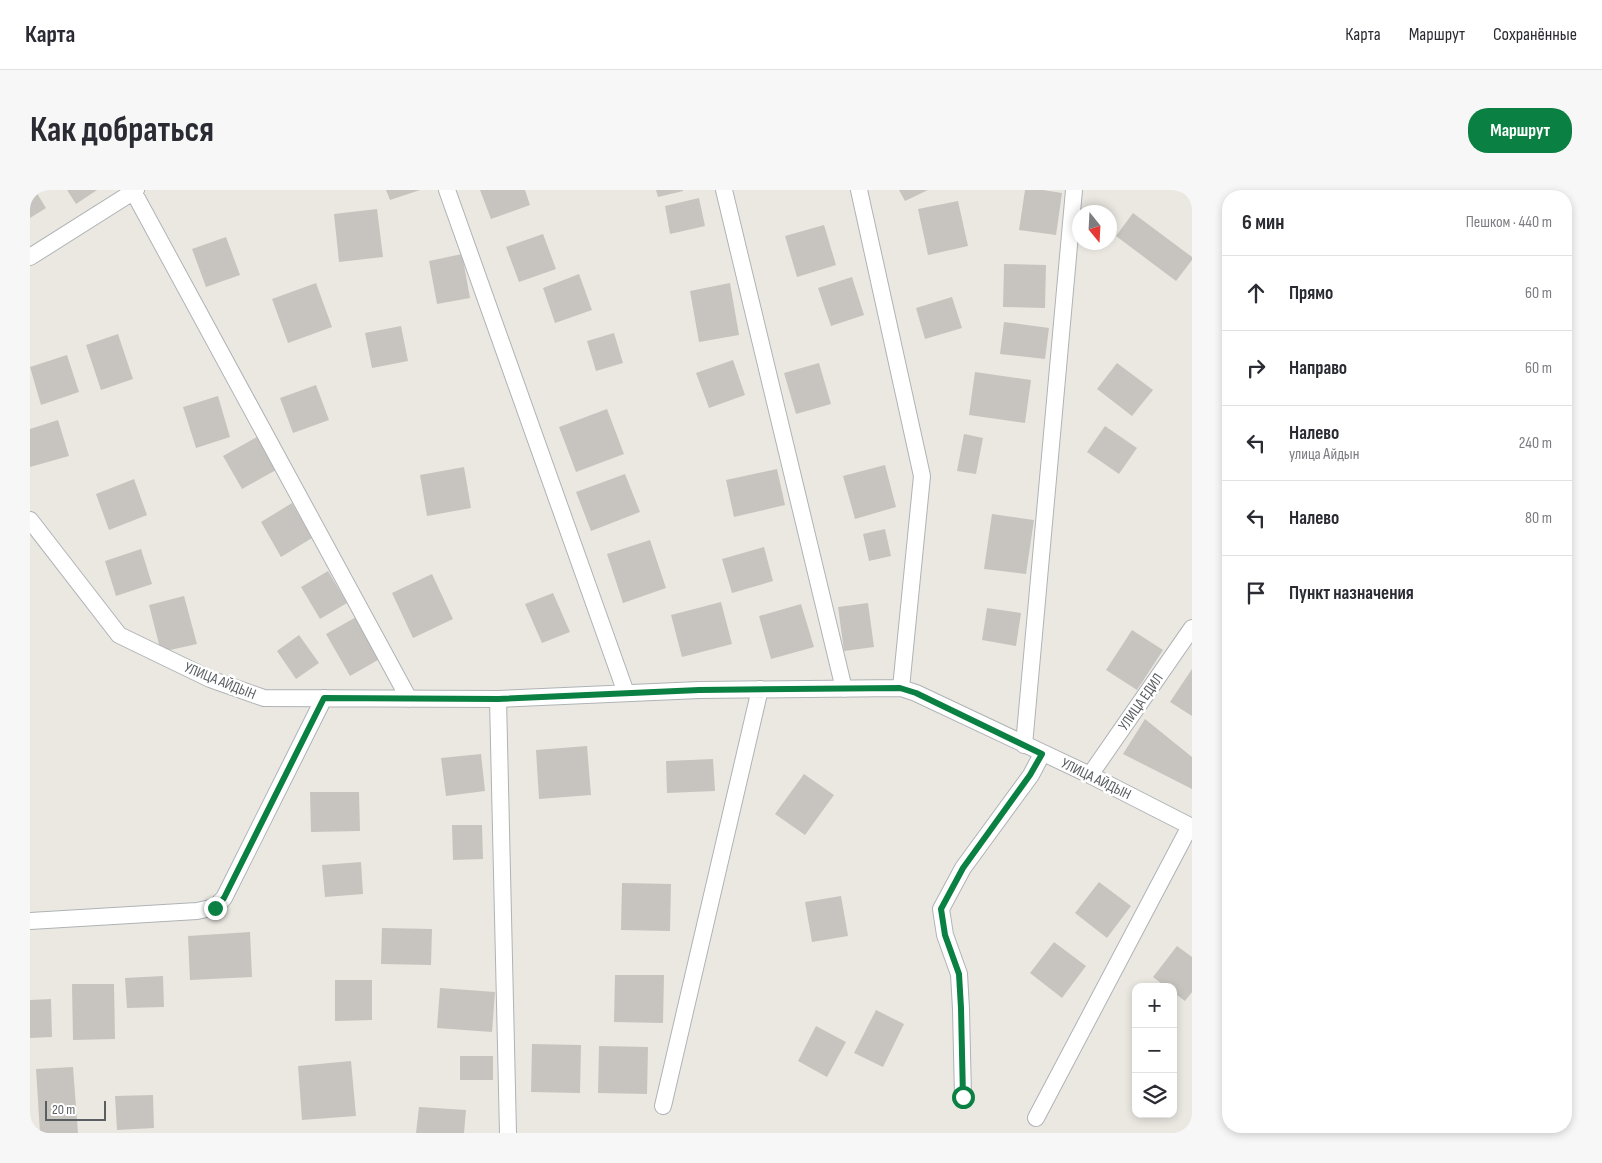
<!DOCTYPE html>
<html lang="ru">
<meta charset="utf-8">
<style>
body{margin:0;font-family:"Sofia Sans Condensed",sans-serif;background:#f7f7f7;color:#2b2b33}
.controls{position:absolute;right:15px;bottom:15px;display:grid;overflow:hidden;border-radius:10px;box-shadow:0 2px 8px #0003}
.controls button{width:45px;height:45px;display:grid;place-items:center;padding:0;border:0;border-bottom:1px solid #e1e1e2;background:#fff;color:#2b2b33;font:25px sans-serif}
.compass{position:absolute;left:1042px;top:15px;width:45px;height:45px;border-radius:50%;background:#fff;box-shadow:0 2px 8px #0003;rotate:162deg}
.scale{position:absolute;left:15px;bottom:12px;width:61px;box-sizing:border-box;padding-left:5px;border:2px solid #5a5e61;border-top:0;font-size:14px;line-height:18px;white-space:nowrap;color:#5a5e61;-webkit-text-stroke:4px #fff;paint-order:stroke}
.stop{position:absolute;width:15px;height:15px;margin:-11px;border:4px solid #0b8043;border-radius:50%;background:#fff}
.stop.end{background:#0b8043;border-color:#fff;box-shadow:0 1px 5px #0008}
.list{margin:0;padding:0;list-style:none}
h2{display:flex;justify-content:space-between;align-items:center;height:65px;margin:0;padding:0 20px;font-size:21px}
h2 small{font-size:16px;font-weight:400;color:#7c7c81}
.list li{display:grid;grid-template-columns:32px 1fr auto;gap:15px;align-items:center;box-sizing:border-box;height:75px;padding:0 20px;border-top:1px solid #e1e1e2}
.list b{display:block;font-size:19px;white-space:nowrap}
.list p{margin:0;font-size:16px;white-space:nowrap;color:#7c7c81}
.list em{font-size:16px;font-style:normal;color:#7c7c81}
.icon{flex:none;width:28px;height:28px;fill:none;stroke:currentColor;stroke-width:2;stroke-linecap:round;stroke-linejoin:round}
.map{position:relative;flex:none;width:1162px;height:943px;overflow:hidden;border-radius:20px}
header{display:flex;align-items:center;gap:30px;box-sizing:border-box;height:70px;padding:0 25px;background:#fff;border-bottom:1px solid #e1e1e2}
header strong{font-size:24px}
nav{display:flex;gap:28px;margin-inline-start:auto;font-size:18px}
.intro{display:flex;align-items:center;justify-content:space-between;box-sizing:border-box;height:120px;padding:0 30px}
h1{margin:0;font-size:35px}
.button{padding:12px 22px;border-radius:20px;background:#0b8043;color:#fff;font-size:18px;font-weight:700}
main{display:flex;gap:30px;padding:0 30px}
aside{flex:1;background:#fff;border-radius:20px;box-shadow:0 2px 8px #0003}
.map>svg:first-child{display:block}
.building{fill:#c7c3be}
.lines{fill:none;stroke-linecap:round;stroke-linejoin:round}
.minor-casing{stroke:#afb3b6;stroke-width:18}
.minor{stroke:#fff;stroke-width:16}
.route{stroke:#0b8043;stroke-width:6}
.labels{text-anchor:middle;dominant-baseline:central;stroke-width:5;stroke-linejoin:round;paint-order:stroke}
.street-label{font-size:15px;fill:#5a5e61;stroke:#fff}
</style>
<header>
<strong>Карта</strong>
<nav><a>Карта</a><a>Маршрут</a><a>Сохранённые</a></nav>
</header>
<div class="intro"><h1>Как добраться</h1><a class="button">Маршрут</a></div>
<main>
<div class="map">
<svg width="1162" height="943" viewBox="0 0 1162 943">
<rect width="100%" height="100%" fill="#ebe8e2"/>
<path class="building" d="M 0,0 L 5,0 L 16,18 L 0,28 Z
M 37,0 L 67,0 L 46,14 Z
M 356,0 L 390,0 L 360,10 Z
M 450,0 L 495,0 L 500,15 L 461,29 Z
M 626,0 L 653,0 L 653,1 L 628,7 Z
M 869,0 L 898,0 L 875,11 Z
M 995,0 L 1013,0 L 1032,3 L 1026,45 L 989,40 Z
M 669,8 L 675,36 L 640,44 L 635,16 Z
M 928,11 L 938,56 L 898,65 L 888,19 Z
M 347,19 L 353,67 L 309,72 L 304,24 Z
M 1103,23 L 1162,67 L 1162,70 L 1146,91 L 1086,46 Z
M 794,35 L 806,75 L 767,87 L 755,46 Z
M 513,44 L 526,79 L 489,92 L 476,57 Z
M 196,47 L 210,85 L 176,97 L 162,59 Z
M 432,64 L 440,108 L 407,114 L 399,71 Z
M 974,74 L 1016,75 L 1015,118 L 973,117 Z
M 549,84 L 562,120 L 525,133 L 513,98 Z
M 822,87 L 834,125 L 801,136 L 788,98 Z
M 286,93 L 302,137 L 258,153 L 242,109 Z
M 700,93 L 709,145 L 669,152 L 660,101 Z
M 922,107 L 932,138 L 895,149 L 886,118 Z
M 974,132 L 1019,138 L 1015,169 L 970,164 Z
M 371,136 L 378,171 L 342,178 L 335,143 Z
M 584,143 L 593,173 L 566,181 L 557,151 Z
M 88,144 L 103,189 L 71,200 L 56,155 Z
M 37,165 L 49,202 L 11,215 L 0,177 Z
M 703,170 L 715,205 L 679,218 L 666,183 Z
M 789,173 L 801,214 L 766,224 L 754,183 Z
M 1087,173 L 1123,200 L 1102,226 L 1067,199 Z
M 945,182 L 1001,190 L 995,233 L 939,225 Z
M 286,195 L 299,230 L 263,243 L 250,208 Z
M 188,206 L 200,247 L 166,258 L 153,217 Z
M 577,219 L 594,264 L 546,282 L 529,237 Z
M 28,230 L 39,266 L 0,277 L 0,239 Z
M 1075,236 L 1107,258 L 1089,284 L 1057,262 Z
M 934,244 L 953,248 L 946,284 L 927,281 Z
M 227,247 L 246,280 L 212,299 L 193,266 Z
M 855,275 L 866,317 L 825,329 L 813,286 Z
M 434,277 L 441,318 L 397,326 L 390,285 Z
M 747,279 L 755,315 L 704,327 L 696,290 Z
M 595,284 L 610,322 L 561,341 L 546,302 Z
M 104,289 L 117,325 L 79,340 L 66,304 Z
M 262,313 L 282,348 L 251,367 L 231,332 Z
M 962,324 L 1004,330 L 996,384 L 954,379 Z
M 855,339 L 861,366 L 839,371 L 833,344 Z
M 620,350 L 636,398 L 593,413 L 577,364 Z
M 734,357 L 743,391 L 702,403 L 692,369 Z
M 111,359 L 122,394 L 86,406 L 75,371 Z
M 298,381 L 317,413 L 290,429 L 271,397 Z
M 402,384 L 423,429 L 383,448 L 362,403 Z
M 523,403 L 540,442 L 512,453 L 495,414 Z
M 154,406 L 167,454 L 131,462 L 119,415 Z
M 691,412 L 702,454 L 652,467 L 641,425 Z
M 838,413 L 844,457 L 814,461 L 808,417 Z
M 771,414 L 784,457 L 741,469 L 729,426 Z
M 957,418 L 991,423 L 986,456 L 952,450 Z
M 328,426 L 353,467 L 320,486 L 296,444 Z
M 1102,440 L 1133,460 L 1107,500 L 1076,480 Z
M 269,445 L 289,473 L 266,489 L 247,461 Z
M 1162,479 L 1162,526 L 1140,512 Z
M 1115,529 L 1162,567 L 1162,599 L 1093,564 Z
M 557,556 L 561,605 L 509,609 L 506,560 Z
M 451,564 L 455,601 L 416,606 L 411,568 Z
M 683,569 L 685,601 L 637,603 L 636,571 Z
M 774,584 L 804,605 L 775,645 L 745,624 Z
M 280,602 L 329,602 L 330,641 L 281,642 Z
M 422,635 L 452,635 L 453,669 L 423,670 Z
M 331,672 L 333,704 L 295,707 L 292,675 Z
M 1069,692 L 1101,716 L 1077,748 L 1045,723 Z
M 592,693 L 641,694 L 640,741 L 591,740 Z
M 811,706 L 818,746 L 782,752 L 775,712 Z
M 352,738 L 402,739 L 401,775 L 351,774 Z
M 220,742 L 222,787 L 160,790 L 158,746 Z
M 1024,752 L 1056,776 L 1032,808 L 1000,783 Z
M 1147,756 L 1162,767 L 1162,802 L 1155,811 L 1143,802 L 1143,797 L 1136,797 L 1123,787 Z
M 585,785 L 634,785 L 633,833 L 584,832 Z
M 133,786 L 134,817 L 97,818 L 95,788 Z
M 305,790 L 342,790 L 342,830 L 305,831 Z
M 42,794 L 84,794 L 85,849 L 43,850 Z
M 410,798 L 465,802 L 462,842 L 407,838 Z
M 21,809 L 22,847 L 0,848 L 0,810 Z
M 846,820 L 874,834 L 853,877 L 824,863 Z
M 786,836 L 816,852 L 797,887 L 768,871 Z
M 502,854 L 551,855 L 550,903 L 501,902 Z
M 569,856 L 618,857 L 617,904 L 568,903 Z
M 430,866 L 463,866 L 463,890 L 430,890 Z
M 321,871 L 326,926 L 272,930 L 268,876 Z
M 43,877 L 48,943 L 10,943 L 6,879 Z
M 123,905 L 124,938 L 87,940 L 85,906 Z
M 389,917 L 436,920 L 434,943 L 386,943 Z"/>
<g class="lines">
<g class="minor-casing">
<path id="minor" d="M 417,0 L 596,503
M 694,0 L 814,499
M 829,0 L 892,286 L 871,498
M 103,1 L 379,509
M 0,67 L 106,0
M 0,330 L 89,445 L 180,489 L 234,508 L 468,509 L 669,500 L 871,498 L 886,503 L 1060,585 L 1162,637
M 468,509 L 478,943
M 994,555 L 1044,0
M 1060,585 L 1162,438
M 0,731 L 167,721 L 185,717 L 194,708 L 294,508
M 933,907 L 931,819 L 929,784 L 915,745 L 911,719 L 933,678 L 1001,585 L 1012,564
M 633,916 L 730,499
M 1006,928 L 1160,636"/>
</g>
<use href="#minor" class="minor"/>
</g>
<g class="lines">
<path class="route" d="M 185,718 L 194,708 L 294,508 L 468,509 L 669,500 L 870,498 L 886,503 L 1012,564 L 1000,585 L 933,678 L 911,719 L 915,745 L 929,784 L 931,818 L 933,907"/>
</g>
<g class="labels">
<g class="street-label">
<text transform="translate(190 491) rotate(22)">УЛИЦА АЙДЫН</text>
<text transform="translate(1111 512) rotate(-55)">УЛИЦА ЕДИЛ</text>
<text transform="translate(1066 589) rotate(26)">УЛИЦА АЙДЫН</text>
</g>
</g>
</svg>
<div class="controls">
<button>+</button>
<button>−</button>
<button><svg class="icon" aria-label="layers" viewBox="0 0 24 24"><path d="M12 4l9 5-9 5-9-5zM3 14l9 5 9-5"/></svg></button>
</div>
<svg class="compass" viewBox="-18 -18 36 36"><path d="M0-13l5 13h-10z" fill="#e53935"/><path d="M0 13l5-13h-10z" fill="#7c7c81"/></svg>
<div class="scale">20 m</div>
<div class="stop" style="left:933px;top:907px"></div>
<div class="stop end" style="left:185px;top:718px"></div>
</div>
<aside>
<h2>6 мин<small>Пешком · 440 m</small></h2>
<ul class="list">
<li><svg class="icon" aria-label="ahead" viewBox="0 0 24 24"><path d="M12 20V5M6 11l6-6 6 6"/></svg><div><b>Прямо</b></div><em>60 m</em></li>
<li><svg class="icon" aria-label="right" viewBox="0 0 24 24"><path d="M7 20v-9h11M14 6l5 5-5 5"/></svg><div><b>Направо</b></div><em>60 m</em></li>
<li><svg class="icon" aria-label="left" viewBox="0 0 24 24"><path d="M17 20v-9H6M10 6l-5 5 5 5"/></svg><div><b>Налево</b><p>улица Айдын</p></div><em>240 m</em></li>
<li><svg class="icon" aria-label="left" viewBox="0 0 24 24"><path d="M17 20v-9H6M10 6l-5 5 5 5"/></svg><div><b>Налево</b></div><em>80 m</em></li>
<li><svg class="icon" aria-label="arrive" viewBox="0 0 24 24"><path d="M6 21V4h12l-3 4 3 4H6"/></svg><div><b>Пункт назначения</b></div></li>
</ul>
</aside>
</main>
